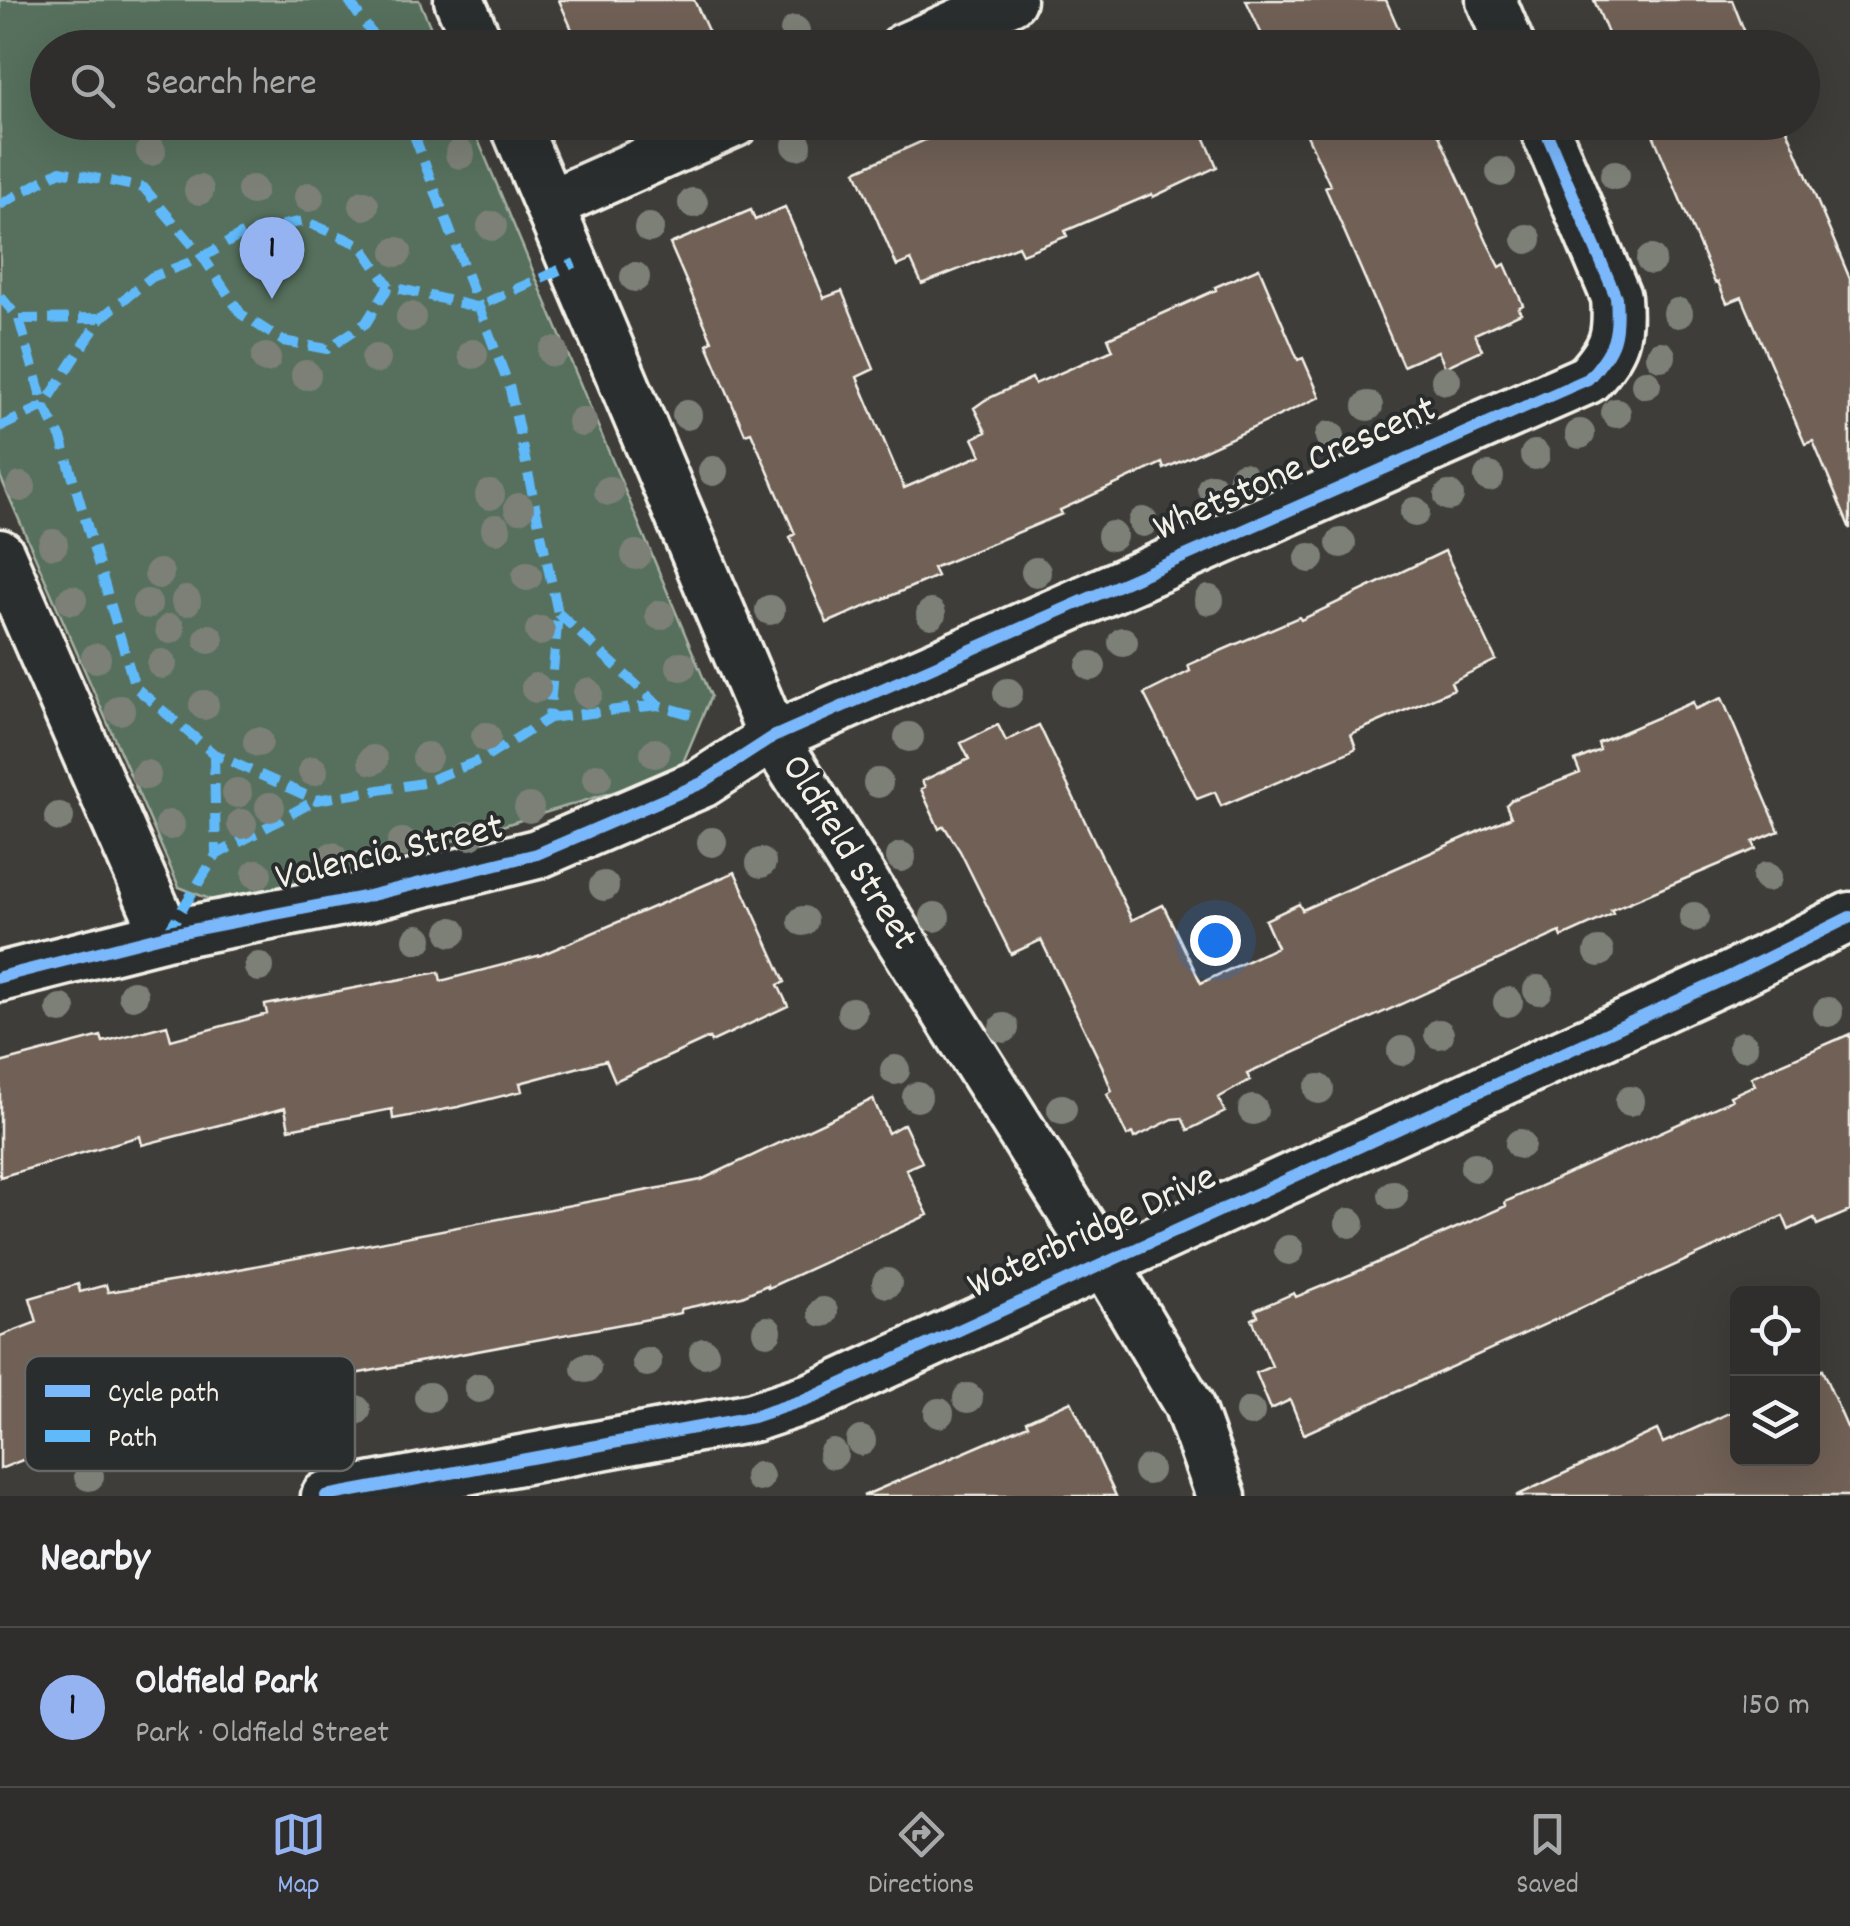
<!DOCTYPE html>
<meta charset="utf-8">
<style>
body{margin:0;font-family:Dekko,sans-serif;background:#373634;color:#f1f3f6}
.controls{position:absolute;right:30px;bottom:30px;display:grid;overflow:hidden;border-radius:15px;box-shadow:0 10px 40px #0002}
.controls button{width:90px;height:90px;display:grid;place-items:center;padding:0;border:0;border-bottom:2px solid #4a4a48;background:#2f2e2c;color:#f1f3f6;font:50px sans-serif}
.you{position:absolute;left:1215px;top:940px;width:35px;height:35px;margin:-25px;border:8px solid #fff;border-radius:50%;background:#1a73e8;box-shadow:0 0 0 15px #1a73e833}
.badge{display:grid;place-items:center;width:65px;height:65px;border-radius:50%;background:#95b2f1;color:#111;font-size:32px;font-weight:700}
.pin{position:absolute;translate:-50% -82px;filter:drop-shadow(0 2px 5px #0008)}
.pin::after{content:'';position:absolute;top:52px;width:35px;height:30px;background:inherit;clip-path:polygon(0 0,100% 0,50% 100%)}
.list{margin:0;padding:0;list-style:none}
h2{display:flex;justify-content:space-between;align-items:center;height:130px;margin:0;padding:0 40px;font-size:42px}
h2 small{font-size:32px;font-weight:400;color:#a7a8a9}
.list li{display:grid;grid-template-columns:65px 1fr auto;gap:30px;align-items:center;box-sizing:border-box;height:160px;padding:0 40px;border-top:2px solid #4a4a48}
.list b{display:block;font-size:38px;white-space:nowrap}
.list p{margin:0;font-size:32px;white-space:nowrap;color:#a7a8a9}
.list em{font-size:32px;font-style:normal;color:#a7a8a9}
.icon{flex:none;width:55px;height:55px;fill:none;stroke:currentColor;stroke-width:2;stroke-linecap:round;stroke-linejoin:round}
.map{position:relative;flex:none;width:1850px;height:1496px;overflow:hidden}
.search{position:absolute;background:#2f2e2c;box-shadow:0 10px 40px #0002;left:30px;right:30px;top:30px;height:110px;display:flex;align-items:center;gap:25px;box-sizing:border-box;padding:0 35px;border-radius:55px;color:#a7a8a9;font-size:38px}
.sheet{height:290px;background:#2f2e2c}
nav{display:flex;justify-content:space-around;align-items:center;box-sizing:border-box;height:140px;border-top:2px solid #4a4a48;background:#2f2e2c;font-size:28px;color:#a7a8a9}
nav a{display:grid;justify-items:center;gap:5px}
nav .on{color:#95b2f1}
.map>svg:first-child{display:block}
.green{fill:#57705d;stroke:#a6b0a2;stroke-width:2.5}
.building{fill:#706156;stroke:#f4f1e8;stroke-width:2.5}
.lines{fill:none;stroke-linecap:round;stroke-linejoin:round}
.minor-casing{stroke:#f4f1e8;stroke-width:55}
.minor{stroke:#2a2d2e;stroke-width:48}
.quiet{stroke:#60bafa;stroke-width:10;stroke-dasharray:20 10;stroke-linecap:butt}
.cycleway-casing{stroke:#2a2d2e;stroke-width:19}
.cycleway{stroke:#7ab7fb;stroke-width:12}
.tree{fill:#7c8077}
.labels{text-anchor:middle;dominant-baseline:central;stroke-width:8;stroke-linejoin:round;paint-order:stroke}
.street-label{font-size:40px;fill:#f4f1e8;stroke:#2a2d2e}
.key{fill:#2a2d2e;stroke:#676866;stroke-width:2.5}
.key-label{font-size:28px;fill:#f4f1e8}
</style>
<div class="map">
<svg width="1850" height="1496" viewBox="0 0 1850 1496">
<rect width="100%" height="100%" fill="#3f3d3a"/>
<filter id="ink" filterUnits="userSpaceOnUse"><feTurbulence type="fractalNoise" baseFrequency=".01" numOctaves="2"/><feDisplacementMap in="SourceGraphic" scale="20" xChannelSelector="R" yChannelSelector="G"/><feConvolveMatrix kernelMatrix="1 2 1 2 8 2 1 2 1" color-interpolation-filters="sRGB"/></filter>
<g filter="url(#ink)">
<path class="green" d="M 0,0 L 419,0 L 439,47 L 48,48 L 48,122 L 471,123 L 711,696 L 679,772 L 232,908 L 179,887 L 0,476 Z"/>
<path class="building" d="M 559,0 L 694,0 L 710,35 L 682,48 L 580,48 Z
M 1246,0 L 1386,0 L 1407,48 L 1268,48 Z
M 1594,0 L 1732,0 L 1751,48 L 1614,48 Z
M 965,122 L 1198,122 L 1217,167 L 1153,197 L 1152,194 L 1065,231 L 1067,236 L 1022,254 L 1018,246 L 922,284 L 911,260 L 897,266 L 856,171 Z
M 1301,122 L 1433,122 L 1487,242 L 1500,267 L 1505,264 L 1523,305 L 1518,308 L 1521,313 L 1475,334 L 1482,350 L 1445,367 L 1438,351 L 1403,366 L 1325,187 L 1330,185 Z
M 1656,122 L 1784,122 L 1850,279 L 1850,529 L 1813,441 L 1805,444 L 1742,297 L 1727,303 L 1718,282 L 1715,283 L 1649,125 Z
M 785,207 L 824,298 L 842,291 L 874,369 L 857,377 L 904,488 L 981,455 L 973,438 L 986,432 L 974,408 L 985,400 L 1032,378 L 1035,384 L 1113,350 L 1108,338 L 1216,290 L 1215,287 L 1259,268 L 1298,360 L 1303,358 L 1320,397 L 1164,469 L 1162,463 L 1060,510 L 1062,514 L 933,568 L 937,576 L 827,623 L 790,537 L 795,534 L 751,432 L 745,434 L 707,344 L 712,341 L 670,244 L 751,210 L 755,220 Z
M 1445,551 L 1496,660 L 1451,682 L 1454,689 L 1351,734 L 1356,748 L 1349,752 L 1221,806 L 1215,792 L 1197,799 L 1144,694 L 1190,671 L 1188,665 L 1299,617 L 1301,620 Z
M 1722,698 L 1779,831 L 1753,842 L 1756,849 L 1611,910 L 1613,914 L 1562,937 L 1560,932 L 1247,1074 L 1250,1080 L 1218,1098 L 1225,1112 L 1188,1130 L 1182,1118 L 1173,1119 L 1134,1138 L 1132,1133 L 1127,1136 L 1107,1094 L 1112,1091 L 1102,1066 L 1041,940 L 1011,954 L 960,851 L 944,826 L 939,829 L 921,789 L 925,787 L 922,781 L 969,759 L 961,743 L 998,725 L 1006,741 L 1039,725 L 1132,920 L 1163,905 L 1201,983 L 1277,947 L 1265,920 L 1299,904 L 1302,910 L 1511,817 L 1506,805 L 1511,800 L 1580,773 L 1575,761 L 1600,750 L 1598,743 L 1693,702 L 1695,709 Z
M 735,872 L 785,982 L 778,985 L 788,1006 L 711,1042 L 709,1038 L 615,1081 L 606,1060 L 520,1083 L 522,1091 L 458,1107 L 393,1119 L 392,1109 L 289,1129 L 285,1108 L 142,1145 L 140,1136 L 0,1177 L 0,1063 L 101,1036 L 103,1042 L 167,1025 L 171,1040 L 267,1014 L 265,1005 L 439,972 L 441,981 L 541,955 Z
M 1850,1034 L 1850,1211 L 1817,1225 L 1814,1218 L 1789,1230 L 1783,1216 L 1304,1434 L 1290,1400 L 1271,1409 L 1256,1373 L 1272,1366 L 1252,1319 L 1258,1316 L 1255,1310 L 1294,1293 L 1296,1297 L 1352,1274 L 1506,1206 L 1505,1202 L 1732,1100 L 1730,1096 L 1755,1085 L 1751,1077 Z
M 873,1099 L 888,1133 L 904,1124 L 922,1162 L 906,1169 L 928,1215 L 768,1288 L 767,1285 L 742,1296 L 681,1309 L 681,1313 L 231,1397 L 230,1392 L 51,1444 L 53,1448 L 0,1469 L 0,1336 L 37,1322 L 30,1298 L 78,1284 L 80,1292 L 106,1285 L 108,1292 L 182,1280 L 701,1180 Z
M 1822,1370 L 1850,1434 L 1850,1496 L 1516,1496 L 1657,1430 L 1663,1443 L 1738,1409 L 1738,1458 L 1812,1458 L 1812,1375 Z
M 1071,1401 L 1116,1496 L 863,1496 L 1028,1425 L 1026,1421 Z"/>
<g class="lines">
<g class="minor-casing">
<path id="minor" d="M 459,0 L 480,48
M 1491,0 L 1511,48
M 904,48 L 1011,0
M 514,122 L 773,737 L 1105,1264 L 1188,1404 L 1221,1496
M 550,204 L 735,122
M 0,554 L 166,935
M 0,977 L 166,935 L 364,897 L 537,854 L 702,783 L 773,737 L 1588,379 C 1615,349 1619,336 1616,297 L 1542,122
M 326,1496 L 753,1417 L 813,1397 L 1725,979 L 1850,917"/>
</g>
<use href="#minor" class="minor"/>
<path class="quiet" d="M 348,0 L 382,48
M 0,205 L 60,171 L 144,188 L 203,257 L 241,314 L 283,341 L 327,349 L 366,323 L 389,286 L 476,307 L 575,263
M 0,296 L 19,319 L 44,406 L 61,438 L 135,687 L 214,754 L 316,800 L 423,783 L 485,758 L 549,718 L 558,613 L 510,389 L 409,122
M 19,319 L 101,318
M 0,427 L 44,406 L 101,318 L 152,277 L 203,257 L 244,233 L 304,221 L 361,245 L 389,286
M 558,613 L 658,705 L 700,717
M 549,718 L 658,705
M 214,754 L 216,855
M 166,935 L 216,855 L 316,800"/>
<g class="cycleway-casing">
<path id="cycleway" d="M 0,977 L 166,935 L 364,897 L 537,854 L 702,783 L 773,737 L 1588,379 C 1615,349 1619,336 1616,297 L 1542,122
M 326,1496 L 753,1417 L 813,1397 L 1725,979 L 1850,917"/>
</g>
<use href="#cycleway" class="cycleway"/>
</g>
<g class="tree">
<circle cx="795" cy="31" r="15"/>
<circle cx="797" cy="145" r="15"/>
<circle cx="151" cy="151" r="15"/>
<circle cx="460" cy="154" r="15"/>
<circle cx="1501" cy="172" r="15"/>
<circle cx="1615" cy="175" r="15"/>
<circle cx="199" cy="190" r="15"/>
<circle cx="252" cy="190" r="15"/>
<circle cx="309" cy="197" r="15"/>
<circle cx="693" cy="203" r="15"/>
<circle cx="364" cy="205" r="15"/>
<circle cx="492" cy="226" r="15"/>
<circle cx="649" cy="228" r="15"/>
<circle cx="1527" cy="239" r="15"/>
<circle cx="397" cy="252" r="15"/>
<circle cx="1651" cy="260" r="15"/>
<circle cx="635" cy="277" r="15"/>
<circle cx="1678" cy="313" r="15"/>
<circle cx="411" cy="317" r="15"/>
<circle cx="553" cy="352" r="15"/>
<circle cx="473" cy="354" r="15"/>
<circle cx="1661" cy="356" r="15"/>
<circle cx="266" cy="358" r="15"/>
<circle cx="376" cy="359" r="15"/>
<circle cx="306" cy="375" r="15"/>
<circle cx="1446" cy="380" r="15"/>
<circle cx="1646" cy="384" r="15"/>
<circle cx="1368" cy="406" r="15"/>
<circle cx="1616" cy="413" r="15"/>
<circle cx="687" cy="415" r="15"/>
<circle cx="582" cy="422" r="15"/>
<circle cx="1580" cy="434" r="15"/>
<circle cx="1330" cy="436" r="15"/>
<circle cx="1535" cy="455" r="15"/>
<circle cx="713" cy="471" r="15"/>
<circle cx="1243" cy="477" r="15"/>
<circle cx="1489" cy="477" r="15"/>
<circle cx="21" cy="487" r="15"/>
<circle cx="1212" cy="488" r="15"/>
<circle cx="609" cy="491" r="15"/>
<circle cx="490" cy="495" r="15"/>
<circle cx="1449" cy="496" r="15"/>
<circle cx="519" cy="508" r="15"/>
<circle cx="1415" cy="512" r="15"/>
<circle cx="1143" cy="522" r="15"/>
<circle cx="496" cy="529" r="15"/>
<circle cx="1112" cy="536" r="15"/>
<circle cx="1341" cy="543" r="15"/>
<circle cx="53" cy="544" r="15"/>
<circle cx="636" cy="555" r="15"/>
<circle cx="1310" cy="558" r="15"/>
<circle cx="1036" cy="572" r="15"/>
<circle cx="159" cy="574" r="15"/>
<circle cx="527" cy="576" r="15"/>
<circle cx="72" cy="600" r="15"/>
<circle cx="1209" cy="600" r="15"/>
<circle cx="186" cy="601" r="15"/>
<circle cx="147" cy="604" r="15"/>
<circle cx="770" cy="610" r="15"/>
<circle cx="931" cy="614" r="15"/>
<circle cx="660" cy="615" r="15"/>
<circle cx="170" cy="629" r="15"/>
<circle cx="540" cy="631" r="15"/>
<circle cx="209" cy="639" r="15"/>
<circle cx="1123" cy="642" r="15"/>
<circle cx="96" cy="658" r="15"/>
<circle cx="162" cy="664" r="15"/>
<circle cx="681" cy="666" r="15"/>
<circle cx="1091" cy="666" r="15"/>
<circle cx="536" cy="688" r="15"/>
<circle cx="588" cy="693" r="15"/>
<circle cx="1008" cy="693" r="15"/>
<circle cx="204" cy="705" r="15"/>
<circle cx="120" cy="710" r="15"/>
<circle cx="486" cy="737" r="15"/>
<circle cx="909" cy="737" r="15"/>
<circle cx="258" cy="742" r="15"/>
<circle cx="655" cy="753" r="15"/>
<circle cx="427" cy="757" r="15"/>
<circle cx="373" cy="760" r="15"/>
<circle cx="313" cy="771" r="15"/>
<circle cx="146" cy="775" r="15"/>
<circle cx="597" cy="778" r="15"/>
<circle cx="878" cy="783" r="15"/>
<circle cx="237" cy="793" r="15"/>
<circle cx="270" cy="807" r="15"/>
<circle cx="529" cy="808" r="15"/>
<circle cx="59" cy="817" r="15"/>
<circle cx="242" cy="824" r="15"/>
<circle cx="170" cy="825" r="15"/>
<circle cx="470" cy="835" r="15"/>
<circle cx="712" cy="842" r="15"/>
<circle cx="402" cy="843" r="15"/>
<circle cx="332" cy="857" r="15"/>
<circle cx="901" cy="857" r="15"/>
<circle cx="761" cy="863" r="15"/>
<circle cx="257" cy="874" r="15"/>
<circle cx="1767" cy="877" r="15"/>
<circle cx="604" cy="886" r="15"/>
<circle cx="935" cy="917" r="15"/>
<circle cx="1694" cy="917" r="15"/>
<circle cx="803" cy="921" r="15"/>
<circle cx="452" cy="932" r="15"/>
<circle cx="418" cy="939" r="15"/>
<circle cx="1599" cy="952" r="15"/>
<circle cx="259" cy="967" r="15"/>
<circle cx="1538" cy="990" r="15"/>
<circle cx="133" cy="995" r="15"/>
<circle cx="1508" cy="1002" r="15"/>
<circle cx="61" cy="1009" r="15"/>
<circle cx="852" cy="1012" r="15"/>
<circle cx="1828" cy="1012" r="15"/>
<circle cx="1004" cy="1028" r="15"/>
<circle cx="1439" cy="1034" r="15"/>
<circle cx="1743" cy="1046" r="15"/>
<circle cx="1402" cy="1051" r="15"/>
<circle cx="895" cy="1070" r="15"/>
<circle cx="1319" cy="1089" r="15"/>
<circle cx="917" cy="1097" r="15"/>
<circle cx="1630" cy="1101" r="15"/>
<circle cx="1062" cy="1109" r="15"/>
<circle cx="1253" cy="1110" r="15"/>
<circle cx="1520" cy="1144" r="15"/>
<circle cx="1475" cy="1167" r="15"/>
<circle cx="1393" cy="1195" r="15"/>
<circle cx="1350" cy="1223" r="15"/>
<circle cx="1289" cy="1250" r="15"/>
<circle cx="887" cy="1283" r="15"/>
<circle cx="823" cy="1312" r="15"/>
<circle cx="767" cy="1331" r="15"/>
<circle cx="704" cy="1353" r="15"/>
<circle cx="647" cy="1362" r="15"/>
<circle cx="586" cy="1368" r="15"/>
<circle cx="479" cy="1388" r="15"/>
<circle cx="429" cy="1397" r="15"/>
<circle cx="968" cy="1398" r="15"/>
<circle cx="356" cy="1410" r="15"/>
<circle cx="1250" cy="1412" r="15"/>
<circle cx="939" cy="1413" r="15"/>
<circle cx="861" cy="1441" r="15"/>
<circle cx="833" cy="1454" r="15"/>
<circle cx="1148" cy="1470" r="15"/>
<circle cx="89" cy="1476" r="15"/>
<circle cx="759" cy="1477" r="15"/>
</g>
</g>
<g class="labels">
<g class="street-label">
<text transform="translate(1296 471) rotate(-24)">Whetstone Crescent</text>
<text transform="translate(847 854) rotate(58)">Oldfield Street</text>
<text transform="translate(390 855) rotate(-13)">Valencia Street</text>
<text transform="translate(1093 1234) rotate(-25)">Waterbridge Drive</text>
</g>
</g>
<rect x="25" y="1356" width="330" height="115" rx="15" class="key"/>
<rect x="45" y="1385" width="45" height="12" fill="#7ab7fb"/>
<rect x="45" y="1430" width="45" height="12" fill="#60bafa"/>
<g class="key-label">
<text x="108" y="1401">Cycle path</text>
<text x="108" y="1446">Path</text>
</g>
</svg>
<div class="controls">
<button><svg class="icon" aria-label="locate" viewBox="0 0 24 24"><circle cx="12" cy="12" r="6"/><path d="M12 2v4M12 18v4M2 12h4M18 12h4"/></svg></button>
<button><svg class="icon" aria-label="layers" viewBox="0 0 24 24"><path d="M12 4l9 5-9 5-9-5zM3 14l9 5 9-5"/></svg></button>
</div>
<div class="you"></div>
<div class="pin badge" style="left:272px;top:299px">1</div>
<div class="search"><svg class="icon" aria-label="search" viewBox="0 0 24 24"><circle cx="10" cy="10" r="6"/><path d="M15 15l6 6"/></svg>Search here</div>
</div>
<section class="sheet">
<h2>Nearby<small></small></h2>
<ul class="list">
<li><span class="badge">1</span><div><b>Oldfield Park</b><p>Park · Oldfield Street</p></div><em>150 m</em></li>
</ul>
</section>
<nav>
<a class="on"><svg class="icon" aria-label="map" viewBox="0 0 24 24"><path d="M3 6l6-2 6 2 6-2v14l-6 2-6-2-6 2zM9 4v14M15 6v14"/></svg>Map</a>
<a><svg class="icon" aria-label="directions" viewBox="0 0 24 24"><path d="M12 3l9 9-9 9-9-9zM9 14v-3h6M13 9l2 2-2 2"/></svg>Directions</a>
<a><svg class="icon" aria-label="saved" viewBox="0 0 24 24"><path d="M7 4h10v16l-5-4-5 4z"/></svg>Saved</a>
</nav>
